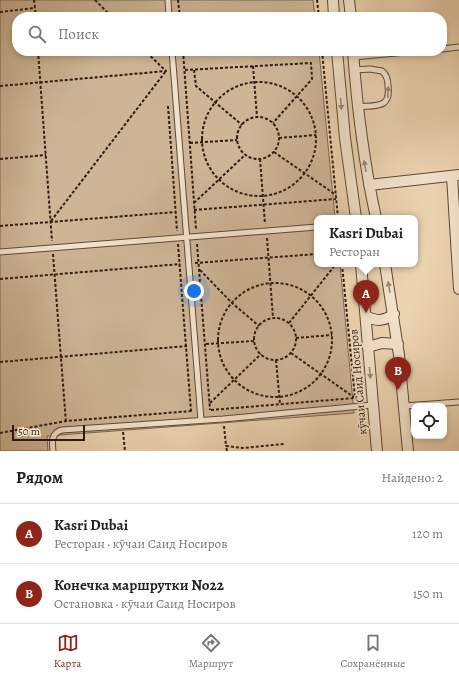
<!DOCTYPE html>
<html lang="ru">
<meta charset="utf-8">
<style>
body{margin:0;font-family:Alegreya,serif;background:#f6f6f6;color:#222}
.controls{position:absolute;right:12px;bottom:12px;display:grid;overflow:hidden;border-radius:8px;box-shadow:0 2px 6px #0003}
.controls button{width:36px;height:36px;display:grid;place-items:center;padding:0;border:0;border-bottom:1px solid #e0e0e0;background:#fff;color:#222;font:20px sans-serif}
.scale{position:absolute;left:12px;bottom:10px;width:73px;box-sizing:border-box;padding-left:4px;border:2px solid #2f1b12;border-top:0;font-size:11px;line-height:14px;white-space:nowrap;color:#2f1b12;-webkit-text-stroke:3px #f3e3cc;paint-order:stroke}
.you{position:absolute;left:194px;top:291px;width:14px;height:14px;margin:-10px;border:3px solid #fff;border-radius:50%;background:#1a73e8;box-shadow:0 0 0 6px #1a73e833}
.badge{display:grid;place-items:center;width:26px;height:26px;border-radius:50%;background:#8f2418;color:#fff;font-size:13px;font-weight:700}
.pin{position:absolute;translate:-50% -33px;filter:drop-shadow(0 1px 2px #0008)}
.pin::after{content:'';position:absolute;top:21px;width:14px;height:12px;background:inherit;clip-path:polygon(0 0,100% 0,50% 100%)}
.popup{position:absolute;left:314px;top:215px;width:104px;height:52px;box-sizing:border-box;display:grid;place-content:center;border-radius:8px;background:#fff;filter:drop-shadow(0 1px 3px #0005);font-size:13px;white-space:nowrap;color:#767676}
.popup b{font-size:15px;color:#222}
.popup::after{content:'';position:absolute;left:50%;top:100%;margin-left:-8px;border:8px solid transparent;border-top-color:#fff}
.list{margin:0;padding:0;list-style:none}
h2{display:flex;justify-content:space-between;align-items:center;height:52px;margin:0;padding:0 16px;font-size:17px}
h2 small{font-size:13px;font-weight:400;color:#767676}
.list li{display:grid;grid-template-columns:26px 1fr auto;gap:12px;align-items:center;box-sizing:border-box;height:60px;padding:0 16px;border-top:1px solid #e0e0e0}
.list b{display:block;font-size:15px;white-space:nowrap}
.list p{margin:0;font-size:13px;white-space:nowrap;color:#767676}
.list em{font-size:13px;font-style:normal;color:#767676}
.icon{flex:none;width:22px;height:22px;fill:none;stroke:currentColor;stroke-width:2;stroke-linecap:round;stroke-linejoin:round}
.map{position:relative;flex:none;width:459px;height:451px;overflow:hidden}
.search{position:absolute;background:#fff;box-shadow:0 2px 6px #0003;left:12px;right:12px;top:12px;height:44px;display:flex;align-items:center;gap:10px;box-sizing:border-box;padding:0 14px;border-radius:16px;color:#767676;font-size:15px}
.sheet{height:172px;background:#fff}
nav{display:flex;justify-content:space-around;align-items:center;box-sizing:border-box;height:56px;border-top:1px solid #e0e0e0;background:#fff;font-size:11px;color:#767676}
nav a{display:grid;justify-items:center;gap:2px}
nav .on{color:#8f2418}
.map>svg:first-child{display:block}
.green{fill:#cdb596;stroke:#7e6854}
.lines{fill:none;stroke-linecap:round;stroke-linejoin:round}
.lane-casing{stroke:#5e493a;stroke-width:7}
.street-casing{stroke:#5e493a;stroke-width:12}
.path{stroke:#2f1b12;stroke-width:2;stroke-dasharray:3 2;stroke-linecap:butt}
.lane{stroke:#f3e3cc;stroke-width:5}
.street{stroke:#f3e3cc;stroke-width:10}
.oneway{fill:#9b8978}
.labels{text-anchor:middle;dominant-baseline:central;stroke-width:3;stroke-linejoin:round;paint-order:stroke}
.street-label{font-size:12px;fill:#2f1b12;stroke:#f3e3cc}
</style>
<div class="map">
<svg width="459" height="451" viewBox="0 0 459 451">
<rect width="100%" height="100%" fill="#edd4b1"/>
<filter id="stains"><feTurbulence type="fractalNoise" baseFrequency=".005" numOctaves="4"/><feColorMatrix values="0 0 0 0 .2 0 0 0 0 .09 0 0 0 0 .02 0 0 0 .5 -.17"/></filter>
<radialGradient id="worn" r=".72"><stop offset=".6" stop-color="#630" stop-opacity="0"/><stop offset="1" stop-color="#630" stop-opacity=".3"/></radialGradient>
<path class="green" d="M 0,0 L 313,0 L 315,17 L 17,17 L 17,51 L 319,51 L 335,218 L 317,218 L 317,264 L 340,264 L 354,413 L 47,436 L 48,451 L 0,451 Z"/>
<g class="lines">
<g class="lane-casing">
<path id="lane" d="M 168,0 L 169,17
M 442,49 L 459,47
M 172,51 L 201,420
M 354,57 L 417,51
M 355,70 L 370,69 L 382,71 C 387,75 388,80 388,86 C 391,109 376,105 358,107
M 0,252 L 317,227
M 404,406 L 459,402
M 53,451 C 52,442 51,433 62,430 L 223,419 L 373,405"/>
</g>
<g class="street-casing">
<path id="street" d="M 333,0 L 334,17
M 349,0 L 351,17
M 337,51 L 345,138 L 356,218
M 353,51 C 357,107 364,163 376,218
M 452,176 L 459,289
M 369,185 L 459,175
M 361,264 L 377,451
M 385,264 L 399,355 L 408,451
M 366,316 C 377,322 384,321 394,314
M 368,347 L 382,343 L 398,344"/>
</g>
<path class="path" d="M 34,0 L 36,17
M 95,0 L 112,17
M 178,0 L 180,17
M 317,0 L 319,17
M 0,12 L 35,8
M 38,51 L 52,241
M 183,51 L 196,229
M 322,51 L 338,218
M 253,66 L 257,117
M 185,70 L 311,63 L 312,79 L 273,123
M 194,70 L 196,86 L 242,125
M202 139a57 57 0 1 1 114 0a57 57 0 1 1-114 0Z
M 0,86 L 166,71 L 145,51
M 168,106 L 177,231
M237 138a21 21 0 1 1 42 0a21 21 0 1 1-42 0Z
M 279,138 L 316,135
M 190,143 L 237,140
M 274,152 L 336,195
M 0,159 L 46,155
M 260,159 L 265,224
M 194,203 L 245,155
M 194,210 L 336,199
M 51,221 L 166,71
M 0,226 L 176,212
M 267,238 L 273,318
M 178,244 L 191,411
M 197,244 L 210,410
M 53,254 L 66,423
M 195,263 L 317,254
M 342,264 L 355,398
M 200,270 L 232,303 L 259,326
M 0,279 L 180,264
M218 340a57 57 0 1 1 114 0a57 57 0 1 1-114 0Z
M254 339a21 21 0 1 1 42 0a21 21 0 1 1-42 0Z
M 289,323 L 336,264
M 296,338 L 332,335
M 206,344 L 254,341
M 291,353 L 355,398
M 276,360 L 280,404
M 0,362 L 187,346
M 210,403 L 261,354
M 211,410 L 355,398
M 224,426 L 226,446
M 123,432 L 125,451
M 0,433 L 66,421 L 192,411
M 227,451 L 226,446 L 243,448 L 284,444"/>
<use href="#lane" class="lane"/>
<use href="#street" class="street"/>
</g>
<defs><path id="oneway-solid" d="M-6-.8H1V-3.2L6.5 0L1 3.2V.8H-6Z"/></defs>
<g class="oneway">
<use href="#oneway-solid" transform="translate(388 92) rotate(-87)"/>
<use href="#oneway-solid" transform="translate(341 104) rotate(85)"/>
<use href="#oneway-solid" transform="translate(365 166) rotate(-99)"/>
<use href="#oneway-solid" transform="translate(389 287) rotate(-100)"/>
<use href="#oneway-solid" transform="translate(370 373) rotate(85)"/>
</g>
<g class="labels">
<g class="street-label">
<text transform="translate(358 382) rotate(-95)">кӯчаи Саид Носиров</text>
</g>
</g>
<rect width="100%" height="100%" filter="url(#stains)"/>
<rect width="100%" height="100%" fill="url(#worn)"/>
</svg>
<div class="controls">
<button><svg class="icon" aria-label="locate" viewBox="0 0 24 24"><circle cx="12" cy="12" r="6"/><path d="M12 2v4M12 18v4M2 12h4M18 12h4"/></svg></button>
</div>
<div class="scale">50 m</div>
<div class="you"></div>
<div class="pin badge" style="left:366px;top:313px">A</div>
<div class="popup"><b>Kasri Dubai</b>Ресторан</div>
<div class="pin badge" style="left:398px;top:390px">B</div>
<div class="search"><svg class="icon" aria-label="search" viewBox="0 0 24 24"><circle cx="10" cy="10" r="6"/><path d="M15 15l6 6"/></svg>Поиск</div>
</div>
<section class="sheet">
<h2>Рядом<small>Найдено: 2</small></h2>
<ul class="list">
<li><span class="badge">A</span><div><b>Kasri Dubai</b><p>Ресторан · кӯчаи Саид Носиров</p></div><em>120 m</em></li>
<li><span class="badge">B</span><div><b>Конечка маршрутки No22</b><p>Остановка · кӯчаи Саид Носиров</p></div><em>150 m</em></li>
</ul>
</section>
<nav>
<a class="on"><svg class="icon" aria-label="map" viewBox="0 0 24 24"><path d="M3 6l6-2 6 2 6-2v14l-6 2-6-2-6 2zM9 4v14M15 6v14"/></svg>Карта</a>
<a><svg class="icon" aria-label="directions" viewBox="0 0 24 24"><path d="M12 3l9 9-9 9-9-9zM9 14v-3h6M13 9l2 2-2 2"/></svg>Маршрут</a>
<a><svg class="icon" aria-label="saved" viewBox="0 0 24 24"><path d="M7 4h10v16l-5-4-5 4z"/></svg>Сохранённые</a>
</nav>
